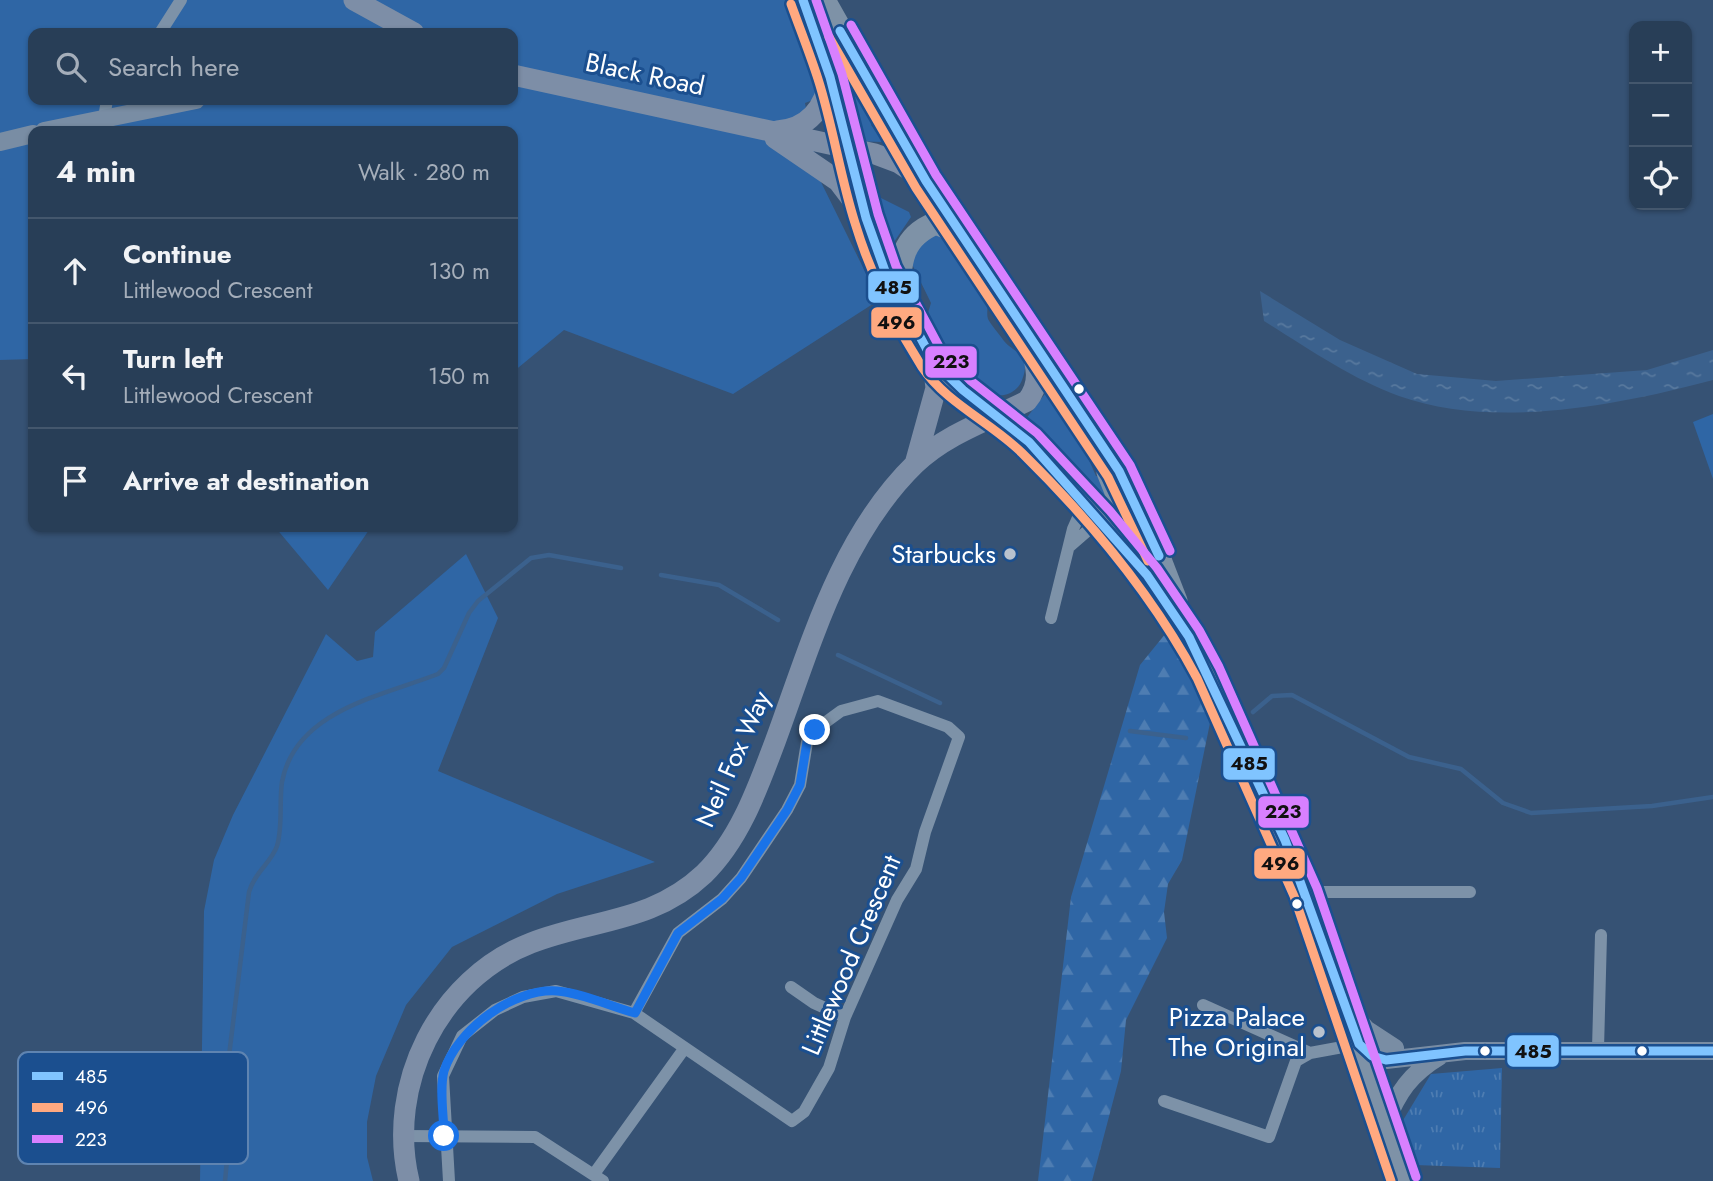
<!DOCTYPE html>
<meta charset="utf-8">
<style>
body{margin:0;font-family:Jost,sans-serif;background:#344961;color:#f1f3f6}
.controls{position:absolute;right:21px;top:21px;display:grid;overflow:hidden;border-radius:14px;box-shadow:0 2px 5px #0004}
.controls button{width:63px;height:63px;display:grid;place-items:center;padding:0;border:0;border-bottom:2px solid #44576d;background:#283e57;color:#f1f3f6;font:35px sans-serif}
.stop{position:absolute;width:21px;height:21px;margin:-16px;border:5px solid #1a73e8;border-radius:50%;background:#fff}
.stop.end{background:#1a73e8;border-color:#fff;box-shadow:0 2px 7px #0008}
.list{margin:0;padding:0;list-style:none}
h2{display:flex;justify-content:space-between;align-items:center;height:91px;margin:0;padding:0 28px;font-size:30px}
h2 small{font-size:23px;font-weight:400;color:#a5aeba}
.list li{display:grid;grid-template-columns:46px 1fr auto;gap:21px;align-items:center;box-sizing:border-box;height:105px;padding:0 28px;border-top:2px solid #44576d}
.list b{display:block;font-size:26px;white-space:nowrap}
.list p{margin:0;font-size:23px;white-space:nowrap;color:#a5aeba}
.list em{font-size:23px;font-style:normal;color:#a5aeba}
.icon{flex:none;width:38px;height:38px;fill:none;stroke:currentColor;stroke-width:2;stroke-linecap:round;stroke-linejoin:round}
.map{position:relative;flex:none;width:1713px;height:1181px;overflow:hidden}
.search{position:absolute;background:#283e57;box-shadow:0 2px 5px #0004;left:28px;top:28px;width:490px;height:77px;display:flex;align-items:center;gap:18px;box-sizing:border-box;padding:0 24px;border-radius:14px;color:#a5aeba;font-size:26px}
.panel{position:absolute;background:#283e57;box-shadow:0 2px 5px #0004;left:28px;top:126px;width:490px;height:406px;border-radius:14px}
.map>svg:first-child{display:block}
.green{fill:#2f66a5;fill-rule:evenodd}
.forest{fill:url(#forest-firs)}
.park{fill:url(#park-tufts)}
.water{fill:url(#water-ripples)}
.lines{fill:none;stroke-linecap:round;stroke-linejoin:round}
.stream{stroke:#3b618d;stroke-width:4.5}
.street{stroke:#7d92a8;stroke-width:12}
.secondary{stroke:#798da4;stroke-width:18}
.primary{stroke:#7d8ea7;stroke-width:21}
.highway{stroke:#7e92a7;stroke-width:23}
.bus-1-casing{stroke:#1b4f8f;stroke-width:14}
.bus-2-casing{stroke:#1b4f8f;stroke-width:14}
.bus-3-casing{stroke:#1b4f8f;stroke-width:14}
.bus-1{stroke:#80c4ff;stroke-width:9}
.bus-2{stroke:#ffa980;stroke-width:9}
.bus-3{stroke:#d880ff;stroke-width:9}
.route{stroke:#1a73e8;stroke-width:9}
.bus-dot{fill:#fff;stroke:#1b4f8f;stroke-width:2.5}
.poi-dot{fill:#b9c2ce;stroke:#1b4f8f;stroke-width:2.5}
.labels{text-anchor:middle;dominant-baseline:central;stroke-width:6;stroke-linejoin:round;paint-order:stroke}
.street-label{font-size:26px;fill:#fff;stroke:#1b4f8f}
.poi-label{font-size:26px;fill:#fff;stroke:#1b4f8f;text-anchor:end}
.key{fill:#1b4f8f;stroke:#5f84b1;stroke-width:2}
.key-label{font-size:19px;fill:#fff}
.line-badge{stroke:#1b4f8f;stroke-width:2.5}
.pale-badge-label{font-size:19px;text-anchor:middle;font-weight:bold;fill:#111}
</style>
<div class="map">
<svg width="1713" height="1181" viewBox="0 0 1713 1181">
<defs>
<pattern id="forest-firs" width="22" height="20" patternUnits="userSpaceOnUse" patternTransform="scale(1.75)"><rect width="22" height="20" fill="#2f66a5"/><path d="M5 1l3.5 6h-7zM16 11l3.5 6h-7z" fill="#4e7db2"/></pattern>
<pattern id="park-tufts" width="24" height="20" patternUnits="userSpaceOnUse" patternTransform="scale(1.75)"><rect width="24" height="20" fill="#2f66a5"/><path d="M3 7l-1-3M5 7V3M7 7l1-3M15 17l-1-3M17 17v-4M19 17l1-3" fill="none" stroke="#4e7db2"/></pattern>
<pattern id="water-ripples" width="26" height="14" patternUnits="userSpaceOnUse" patternTransform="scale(1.75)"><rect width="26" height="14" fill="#3b618d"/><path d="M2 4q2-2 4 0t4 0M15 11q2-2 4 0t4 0" fill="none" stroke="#58799e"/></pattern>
</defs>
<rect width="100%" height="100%" fill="#365274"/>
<path class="green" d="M 0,0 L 803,0 L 830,77 L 813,100 L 805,103 L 819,178 L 879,300 L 733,394 L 564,330 L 513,372 L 513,131 L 33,131 L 33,359 L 0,360 ZM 33,33 L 513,33 L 513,100 L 33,100 Z
M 841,62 L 875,117 L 871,125 L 883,142 L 851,141 L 851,132 L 859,132 L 853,105 L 844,99 Z
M 871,193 L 909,212 L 911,217 L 894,242 L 884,241 L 871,204 Z
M 922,233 L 945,234 C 958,255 974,276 986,298 C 989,305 986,313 988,319 C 992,326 999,334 1004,341 C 1011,350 1022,351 1025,364 C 1026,370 1022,384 1017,388 C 985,420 938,337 927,316 L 931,303 L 909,258 Z
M 1051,386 L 1060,394 L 1096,476 L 1102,477 L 1110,492 L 1103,506 L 1025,420 Z
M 1713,414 L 1713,479 L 1693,422 Z
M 275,527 L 371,527 L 328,590 Z
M 466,554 L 498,618 L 438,771 L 655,862 L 557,894 L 452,947 L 406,1005 L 376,1076 L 367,1122 L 367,1157 L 373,1181 L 200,1181 L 204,911 L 214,860 L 233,815 L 326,634 L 357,661 L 373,657 L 375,632 Z"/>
<path class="forest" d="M 1166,633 L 1211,718 L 1182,860 L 1168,884 L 1164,912 L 1167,938 L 1126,1020 L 1121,1071 L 1092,1181 L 1038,1181 L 1071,897 L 1140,665 Z"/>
<path class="park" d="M 1502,1068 L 1500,1168 L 1415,1165 L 1402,1122 L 1431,1074 Z"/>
<path class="water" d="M 1260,291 L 1340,340 L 1417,374 L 1496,381 L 1647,370 L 1713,350 L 1713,380 C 1619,405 1494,430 1399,396 C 1352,379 1306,347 1264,321 Z"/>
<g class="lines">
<path class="stream" d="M 661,575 L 719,585 L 778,620
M 838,655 L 940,703
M 1253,712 L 1272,696 L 1292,695 L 1409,757 L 1461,769 L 1503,803 L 1531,813 L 1652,806 L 1713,797
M 1130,731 L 1186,738
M 225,1181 L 234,1088 L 229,1056 L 249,892 C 254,873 271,863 277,846 C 283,826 279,802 282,782 C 295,711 381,696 438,674 L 444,668 L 469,613 L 478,601 L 531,558 L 549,555 L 621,568"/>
<path class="street" d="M 160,33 L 181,0
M 104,118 L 107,100
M 1070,546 L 1101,519
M 1051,618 L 1073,529 L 1085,502
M 1305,892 L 1470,892
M 791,987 L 814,1003 L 845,1017
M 1203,1005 L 1310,1053 L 1359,1044
M 1598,1049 L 1601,935
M 1164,1101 L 1269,1137 L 1296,1061 L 1310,1053
M 403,1136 L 535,1137 L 603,1181
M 594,1174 L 684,1049
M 449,1181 L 443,1076 L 462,1036 L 495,1010 L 523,997 L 556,991 L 634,1013 L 792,1121 L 804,1112 L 829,1068 L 845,1017 L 897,900 L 916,869 L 925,832 L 959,737 L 948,727 L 878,701 L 841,711 L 815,730 L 807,742 L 800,785 L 787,810 L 741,878 L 722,899 L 678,933 L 634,1013"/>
<path class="secondary" d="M 44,131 L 196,100
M 0,142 L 33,134
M 1348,1007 L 1366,1029 L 1395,1048
M 1359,1044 L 1372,1056 L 1386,1060 L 1465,1051 L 1713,1051
M 1385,1124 C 1398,1092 1410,1074 1440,1056"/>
<path class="primary" d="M 354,0 L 414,33
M 513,75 L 875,154 L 899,163 L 926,181
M 777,131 C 809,129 825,107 830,77
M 775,138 L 838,181 L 863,214
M 915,464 L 936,388 L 933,361
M 409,1181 C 386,1085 438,979 531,943 C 592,919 652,923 704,874 C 740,839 758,787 775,742 C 810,647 840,537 915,464 C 946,434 989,420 1027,401 C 1043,382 1035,362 1029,340"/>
<path class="highway" d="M 803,0 L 830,77 L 866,218 L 885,271 L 933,361 L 963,390 L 1029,442 L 1101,519 L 1147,575 L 1189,637 L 1208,673 L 1305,892 L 1404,1181
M 824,0 L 926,181 L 1119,471 L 1157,552 L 1176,601
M 899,296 C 900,262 901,237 936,223 L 959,233
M 1101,519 L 1116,504 L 1116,492 L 1108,472"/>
<g class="bus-1-casing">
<path id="bus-1" d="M 803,0 L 830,77 L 866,218 L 885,271 L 933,361 L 963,390 L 1029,442 L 1147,575 L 1189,637 L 1285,840 L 1359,1044
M 840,31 L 926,181 L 1119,471 L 1159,556
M 1359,1044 L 1372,1056 L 1386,1060 L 1465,1051 L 1713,1051"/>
</g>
<g class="bus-2-casing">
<path id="bus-2" d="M 791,4 C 800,29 810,54 818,79 C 833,126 840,176 855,223 C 870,272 894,323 922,367 C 946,403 992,423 1022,453 C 1090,520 1152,594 1197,678 L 1294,896 L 1391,1181
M 829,37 L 916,188 L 1108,477 L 1148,561"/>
</g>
<g class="bus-3-casing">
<path id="bus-3" d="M 816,0 L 842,74 L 878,214 L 896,266 L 943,354 L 971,381 L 1037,433 L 1110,511 L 1157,568 L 1199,630 L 1219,667 L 1317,888 L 1416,1177
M 851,25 L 936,175 L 1130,465 L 1170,551"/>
</g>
<use href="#bus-1" class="bus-1"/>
<use href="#bus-2" class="bus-2"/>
<use href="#bus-3" class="bus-3"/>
</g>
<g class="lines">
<path class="route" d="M 444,1136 C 444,1116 439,1089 444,1071 C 457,1030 513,988 557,991 C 582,993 610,1006 635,1013 L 678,933 L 722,899 L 741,878 L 787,810 L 800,785 L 807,742 L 815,730"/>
</g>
<g class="bus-dot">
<circle cx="1079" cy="389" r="6"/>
<circle cx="1297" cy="904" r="6"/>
<circle cx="1485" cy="1051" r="6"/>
<circle cx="1642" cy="1051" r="6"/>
</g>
<g class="poi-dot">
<circle cx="1010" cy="554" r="7"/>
<circle cx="1319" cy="1032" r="7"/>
</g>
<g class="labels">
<g class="street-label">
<text transform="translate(645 74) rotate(12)">Black Road</text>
<text transform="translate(733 759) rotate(-66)">Neil Fox Way</text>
<text transform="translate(851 955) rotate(-67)">Littlewood Crescent</text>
</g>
<g class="poi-label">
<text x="996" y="554">Starbucks</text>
<text x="1305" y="1017">Pizza Palace<tspan x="1305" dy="30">The Original</tspan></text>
</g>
</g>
<rect x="18" y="1052" width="230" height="112" rx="10" class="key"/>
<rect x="32" y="1072" width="31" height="8" fill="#80c4ff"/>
<rect x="32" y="1103" width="31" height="9" fill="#ffa980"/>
<rect x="32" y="1135" width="31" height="8" fill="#d880ff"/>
<g class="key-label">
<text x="75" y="1083">485</text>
<text x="75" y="1114">496</text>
<text x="75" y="1146">223</text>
</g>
<g class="line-badge">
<rect x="867" y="270" width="53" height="34" rx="7" fill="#80c4ff"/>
<rect x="870" y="306" width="53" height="33" rx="7" fill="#ffa980"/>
<rect x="924" y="345" width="54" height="34" rx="7" fill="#d880ff"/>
<rect x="1222" y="747" width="54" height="34" rx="7" fill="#80c4ff"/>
<rect x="1257" y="795" width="53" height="34" rx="7" fill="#d880ff"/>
<rect x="1253" y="847" width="53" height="33" rx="7" fill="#ffa980"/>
<rect x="1506" y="1034" width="54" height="34" rx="7" fill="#80c4ff"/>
</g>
<g class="pale-badge-label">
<text x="893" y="294">485</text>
<text x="896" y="329">496</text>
<text x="951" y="368">223</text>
<text x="1249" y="770">485</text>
<text x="1283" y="818">223</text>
<text x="1280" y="870">496</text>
<text x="1533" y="1058">485</text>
</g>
</svg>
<div class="controls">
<button>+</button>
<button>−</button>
<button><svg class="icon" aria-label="locate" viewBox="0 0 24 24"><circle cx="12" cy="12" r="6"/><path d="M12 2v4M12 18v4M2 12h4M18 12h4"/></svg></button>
</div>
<div class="stop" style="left:444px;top:1136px"></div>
<div class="stop end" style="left:815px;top:730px"></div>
<div class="search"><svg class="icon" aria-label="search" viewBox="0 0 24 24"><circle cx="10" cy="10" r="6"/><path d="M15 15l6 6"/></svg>Search here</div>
<section class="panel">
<h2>4 min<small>Walk · 280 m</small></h2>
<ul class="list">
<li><svg class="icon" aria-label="ahead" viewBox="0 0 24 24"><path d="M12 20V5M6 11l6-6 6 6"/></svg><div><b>Continue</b><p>Littlewood Crescent</p></div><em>130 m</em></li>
<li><svg class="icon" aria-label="left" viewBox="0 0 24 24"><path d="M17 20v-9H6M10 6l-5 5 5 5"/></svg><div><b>Turn left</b><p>Littlewood Crescent</p></div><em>150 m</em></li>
<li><svg class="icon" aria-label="arrive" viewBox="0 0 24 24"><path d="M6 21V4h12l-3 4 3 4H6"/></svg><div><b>Arrive at destination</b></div></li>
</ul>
</section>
</div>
